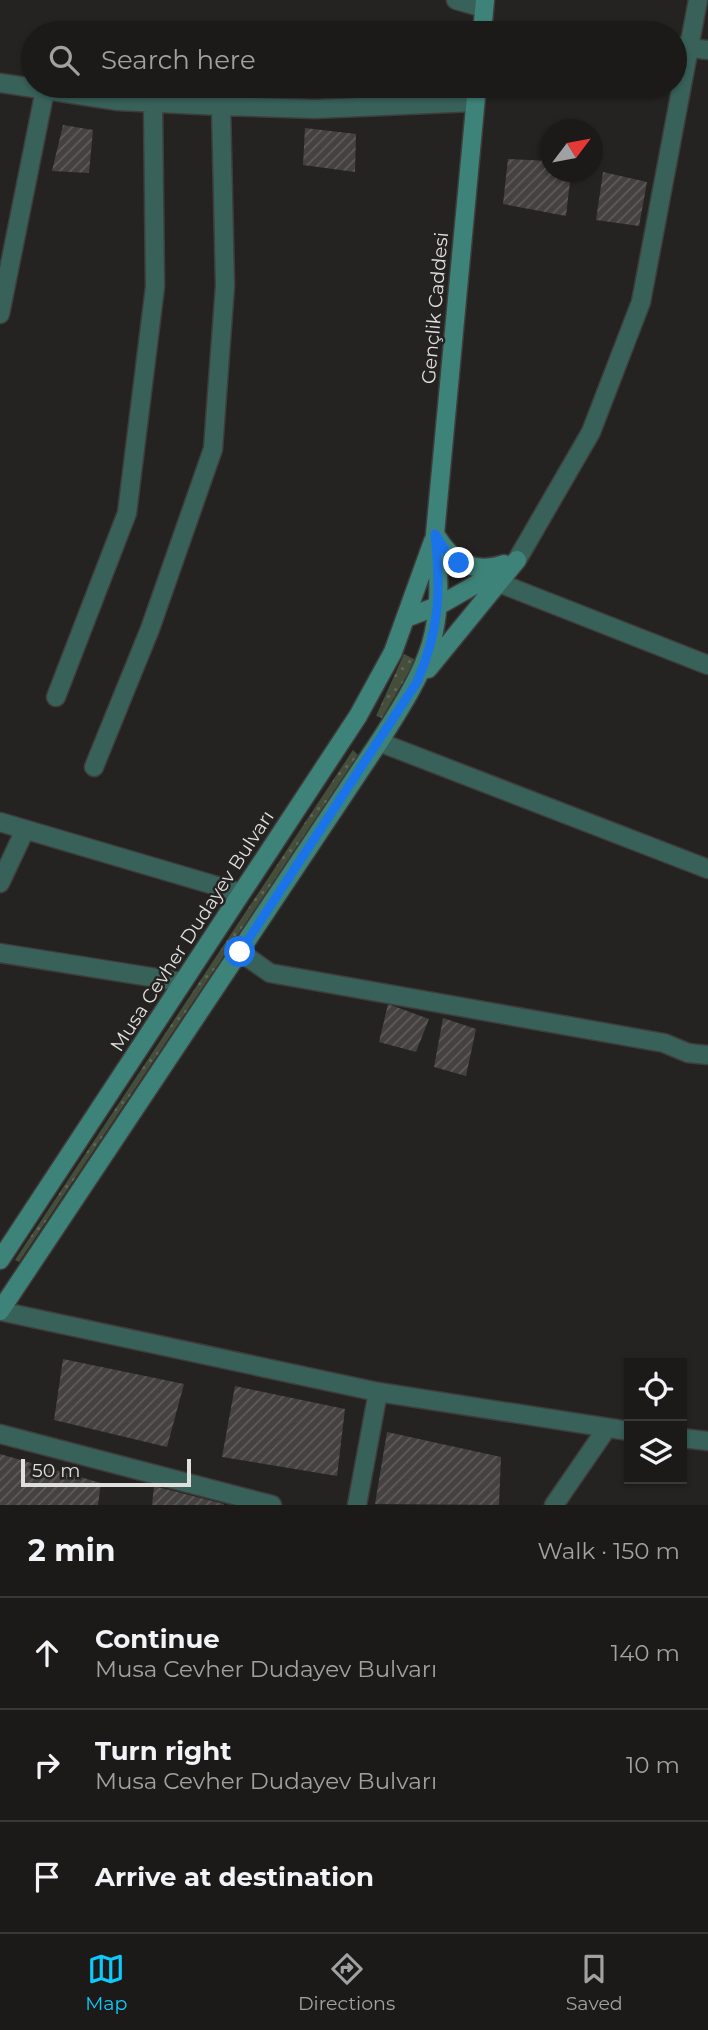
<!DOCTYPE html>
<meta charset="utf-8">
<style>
body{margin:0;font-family:Montserrat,sans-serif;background:#252322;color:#f1f3f6}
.controls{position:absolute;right:21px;bottom:21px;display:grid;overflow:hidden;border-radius:0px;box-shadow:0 2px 5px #0004}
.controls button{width:63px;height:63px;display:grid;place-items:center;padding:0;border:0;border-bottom:2px solid #3a3838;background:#1c1a19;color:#f1f3f6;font:35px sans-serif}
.compass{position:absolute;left:540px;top:119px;width:63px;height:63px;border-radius:50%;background:#1c1a19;box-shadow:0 2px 5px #0004;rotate:58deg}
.scale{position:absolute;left:21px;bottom:18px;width:170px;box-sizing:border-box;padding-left:7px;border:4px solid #dfdfdd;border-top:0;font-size:19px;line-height:24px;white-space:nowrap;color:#dfdfdd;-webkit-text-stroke:5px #252321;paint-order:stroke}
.stop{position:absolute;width:21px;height:21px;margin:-16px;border:5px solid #1a73e8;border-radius:50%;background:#fff}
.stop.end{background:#1a73e8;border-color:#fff;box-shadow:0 2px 7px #0008}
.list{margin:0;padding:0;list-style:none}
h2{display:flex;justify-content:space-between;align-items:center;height:91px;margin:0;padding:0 28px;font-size:30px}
h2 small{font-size:23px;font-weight:400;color:#a0a1a2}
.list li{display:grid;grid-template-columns:46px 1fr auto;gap:21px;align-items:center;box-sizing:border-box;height:112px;padding:0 28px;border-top:2px solid #3a3838}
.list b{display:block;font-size:26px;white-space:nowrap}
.list p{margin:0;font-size:23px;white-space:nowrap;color:#a0a1a2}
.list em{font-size:23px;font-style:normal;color:#a0a1a2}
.icon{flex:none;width:38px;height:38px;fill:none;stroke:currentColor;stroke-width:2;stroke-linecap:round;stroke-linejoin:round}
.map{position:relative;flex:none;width:708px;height:1505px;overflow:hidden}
.search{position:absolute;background:#1c1a19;box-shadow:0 2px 5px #0004;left:21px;right:21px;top:21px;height:77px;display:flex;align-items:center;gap:18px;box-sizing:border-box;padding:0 24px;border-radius:38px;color:#a0a1a2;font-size:26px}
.sheet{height:427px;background:#1c1a19}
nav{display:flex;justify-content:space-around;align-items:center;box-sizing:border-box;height:98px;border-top:2px solid #3a3838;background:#1c1a19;font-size:19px;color:#a0a1a2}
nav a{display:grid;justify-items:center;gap:4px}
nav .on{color:#0ecafa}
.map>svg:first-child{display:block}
.grass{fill:url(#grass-dots)}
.building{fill:url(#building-hatch)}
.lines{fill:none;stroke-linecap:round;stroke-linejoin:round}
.minor-casing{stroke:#3f3d3b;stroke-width:21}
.secondary-casing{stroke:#3f3d3b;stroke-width:21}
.minor{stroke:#38615a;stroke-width:18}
.secondary{stroke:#3e8379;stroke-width:18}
.route{stroke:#1a73e8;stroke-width:9}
.labels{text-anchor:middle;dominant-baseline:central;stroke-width:5;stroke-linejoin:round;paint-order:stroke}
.street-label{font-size:19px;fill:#dfdfdd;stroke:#252321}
</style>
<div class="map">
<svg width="708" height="1505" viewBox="0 0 708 1505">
<defs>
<pattern id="grass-dots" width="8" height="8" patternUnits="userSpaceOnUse" patternTransform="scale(1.75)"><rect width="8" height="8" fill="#454d3b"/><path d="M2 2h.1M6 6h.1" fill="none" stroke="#5f6657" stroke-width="1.8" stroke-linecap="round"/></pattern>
<pattern id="building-hatch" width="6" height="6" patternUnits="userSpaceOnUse" patternTransform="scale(1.75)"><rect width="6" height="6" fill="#444140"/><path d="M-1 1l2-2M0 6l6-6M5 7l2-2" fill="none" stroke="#5f5c5b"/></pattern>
</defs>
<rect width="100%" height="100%" fill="#252321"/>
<path class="grass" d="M 404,654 L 416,660 L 382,718 L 376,716 Z
M 353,750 L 358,755 L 19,1262 L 15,1260 Z"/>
<path class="building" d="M 63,125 L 93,130 L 89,173 L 52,171 Z
M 305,128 L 356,134 L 355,172 L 303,165 Z
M 508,159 L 550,161 L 550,172 L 571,172 L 566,216 L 503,204 Z
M 603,172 L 647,182 L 639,226 L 596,220 Z
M 388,1004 L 429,1019 L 416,1052 L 379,1042 Z
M 443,1018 L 476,1029 L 466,1076 L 434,1067 Z
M 63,1359 L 184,1384 L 167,1447 L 54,1420 Z
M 235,1386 L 345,1409 L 337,1476 L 222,1457 Z
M 387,1432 L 501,1457 L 499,1505 L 375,1504 Z
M 0,1454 L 101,1483 L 98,1505 L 0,1505 Z
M 154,1486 L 224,1504 L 224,1505 L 152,1505 Z"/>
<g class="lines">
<g class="minor-casing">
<path id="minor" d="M 456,0 L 484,8
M 675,46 L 708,50
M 0,83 L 118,101 L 221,106 L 315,109 L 475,102
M 0,314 L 45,90
M 517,560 L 591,432 L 641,302 L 698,0
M 499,583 L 708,665
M 56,697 L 127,513 L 155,287 L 153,103
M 379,742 L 708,869
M 94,767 L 150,629 L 213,449 L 225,286 L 221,106
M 0,822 L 241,893
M 0,883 L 25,830
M 240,952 L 270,973 L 664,1043 L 688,1053 L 708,1055
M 0,953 L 182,982
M 0,1311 L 378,1392 L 629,1431
M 0,1434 L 272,1505
M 682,1438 L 708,1441
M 357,1505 L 378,1392
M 554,1505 L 607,1428"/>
</g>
<g class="secondary-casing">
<path id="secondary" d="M 482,33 L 485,0
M 437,537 C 453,563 474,574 504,564
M 406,618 L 440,605 L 506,567
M 428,669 L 517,560
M 0,1260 L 358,716 L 393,652 L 433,541
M 0,1311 L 379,742 C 431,661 446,633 435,534 L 477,86"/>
</g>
<use href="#minor" class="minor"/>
<use href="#secondary" class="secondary"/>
</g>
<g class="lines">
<path class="route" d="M 240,952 L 417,682 C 440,629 441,591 435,534 L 447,553 L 459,563"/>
</g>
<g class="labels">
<g class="street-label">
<text transform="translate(435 308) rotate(-85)">Gençlik Caddesi</text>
<text transform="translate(192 931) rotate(-57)">Musa Cevher Dudayev Bulvarı</text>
</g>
</g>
</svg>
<div class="controls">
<button><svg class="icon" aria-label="locate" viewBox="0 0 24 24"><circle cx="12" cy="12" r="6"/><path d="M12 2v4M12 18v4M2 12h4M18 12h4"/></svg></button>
<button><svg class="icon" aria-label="layers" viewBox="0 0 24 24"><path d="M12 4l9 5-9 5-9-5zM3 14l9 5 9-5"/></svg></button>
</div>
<svg class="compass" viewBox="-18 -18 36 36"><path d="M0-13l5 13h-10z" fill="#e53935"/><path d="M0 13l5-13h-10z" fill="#a0a1a2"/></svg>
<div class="scale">50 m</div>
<div class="stop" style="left:240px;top:952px"></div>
<div class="stop end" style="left:459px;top:563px"></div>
<div class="search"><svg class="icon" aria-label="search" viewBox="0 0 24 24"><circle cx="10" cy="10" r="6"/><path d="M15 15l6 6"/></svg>Search here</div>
</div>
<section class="sheet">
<h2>2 min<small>Walk · 150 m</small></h2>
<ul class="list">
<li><svg class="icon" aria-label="ahead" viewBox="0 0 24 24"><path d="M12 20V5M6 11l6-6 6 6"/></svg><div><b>Continue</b><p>Musa Cevher Dudayev Bulvarı</p></div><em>140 m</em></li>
<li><svg class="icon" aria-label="right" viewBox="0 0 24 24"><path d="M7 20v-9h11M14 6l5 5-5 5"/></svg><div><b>Turn right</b><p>Musa Cevher Dudayev Bulvarı</p></div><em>10 m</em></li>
<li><svg class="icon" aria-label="arrive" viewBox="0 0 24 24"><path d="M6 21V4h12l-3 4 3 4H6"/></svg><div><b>Arrive at destination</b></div></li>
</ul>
</section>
<nav>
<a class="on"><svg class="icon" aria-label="map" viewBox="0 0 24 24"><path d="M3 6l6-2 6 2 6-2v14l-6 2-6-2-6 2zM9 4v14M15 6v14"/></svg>Map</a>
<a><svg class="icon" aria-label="directions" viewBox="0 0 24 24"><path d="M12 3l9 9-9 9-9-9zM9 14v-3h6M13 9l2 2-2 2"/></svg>Directions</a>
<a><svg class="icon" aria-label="saved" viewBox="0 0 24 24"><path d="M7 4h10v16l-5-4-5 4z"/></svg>Saved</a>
</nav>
